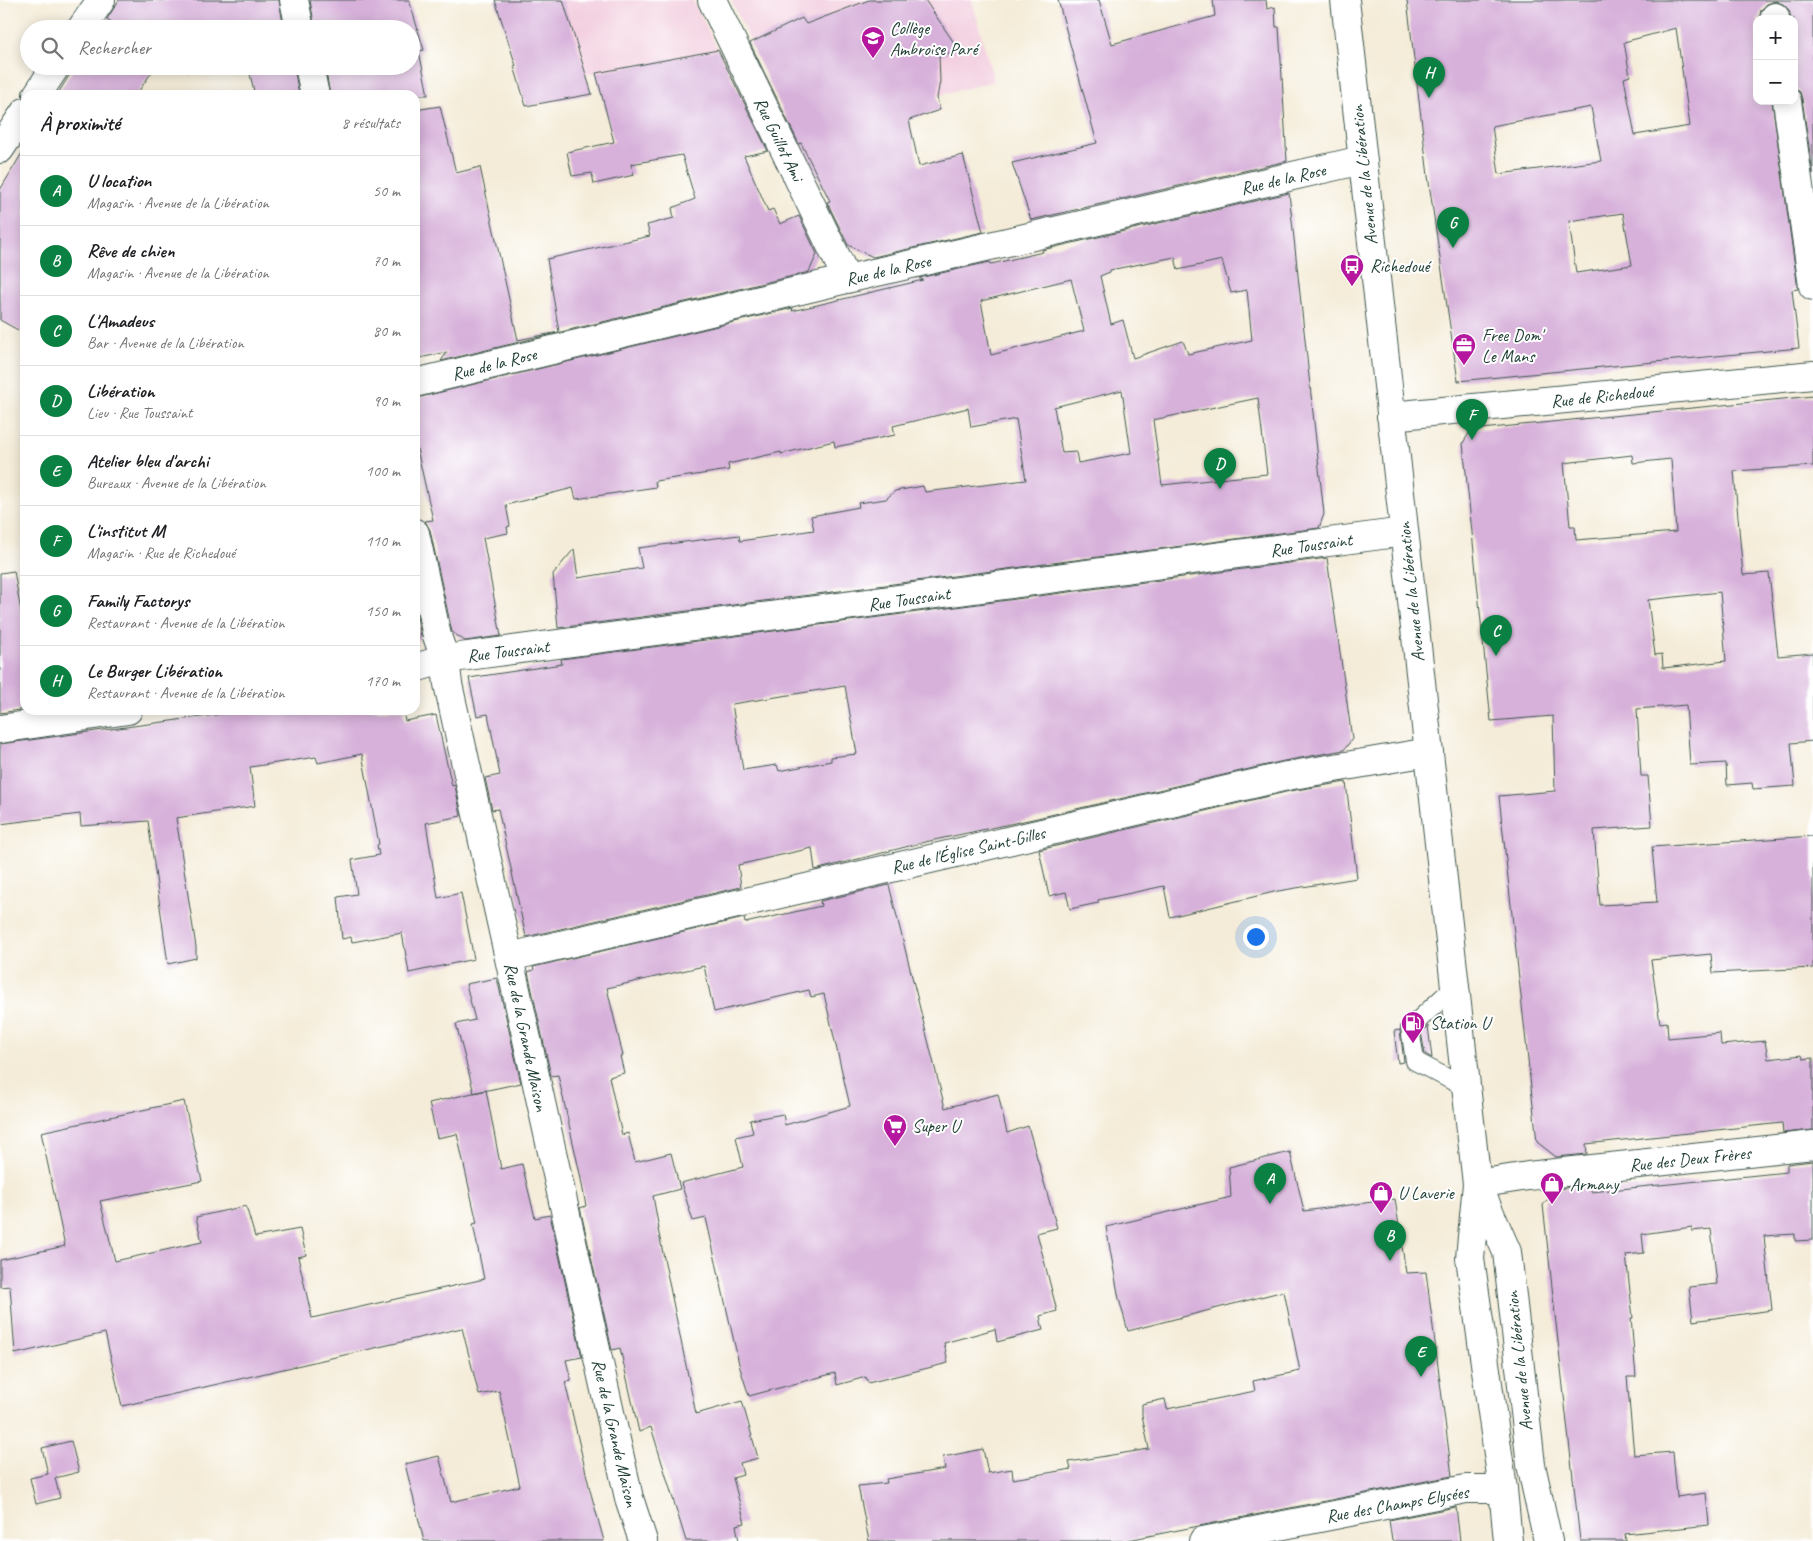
<!DOCTYPE html>
<html lang="fr">
<meta charset="utf-8">
<style>
body{margin:0;font-family:Caveat,sans-serif;background:#f2f2f2;color:#202124}
.controls{position:absolute;right:15px;top:15px;display:grid;overflow:hidden;border-radius:10px;box-shadow:0 2px 12px #0003}
.controls button{width:45px;height:45px;display:grid;place-items:center;padding:0;border:0;border-bottom:1px solid #e0e0e0;background:#fff;color:#202124;font:25px sans-serif}
.you{position:absolute;left:1255px;top:936px;width:18px;height:18px;margin:-12px;border:4px solid #fff;border-radius:50%;background:#1a73e8;box-shadow:0 0 0 8px #1a73e833}
.badge{display:grid;place-items:center;width:32px;height:32px;border-radius:50%;background:#0b8043;color:#fff;font-size:16px;font-weight:700}
.pin{position:absolute;translate:-50% -41px;filter:drop-shadow(0 1px 2px #0008)}
.pin::after{content:'';position:absolute;top:26px;width:18px;height:15px;background:inherit;clip-path:polygon(0 0,100% 0,50% 100%)}
.list{margin:0;padding:0;list-style:none}
h2{display:flex;justify-content:space-between;align-items:center;height:65px;margin:0;padding:0 20px;font-size:21px}
h2 small{font-size:16px;font-weight:400;color:#757577}
.list li{display:grid;grid-template-columns:32px 1fr auto;gap:15px;align-items:center;box-sizing:border-box;height:70px;padding:0 20px;border-top:1px solid #e0e0e0}
.list b{display:block;font-size:19px;white-space:nowrap}
.list p{margin:0;font-size:16px;white-space:nowrap;color:#757577}
.list em{font-size:16px;font-style:normal;color:#757577}
.icon{flex:none;width:28px;height:28px;fill:none;stroke:currentColor;stroke-width:2;stroke-linecap:round;stroke-linejoin:round}
.map{position:relative;flex:none;width:1813px;height:1541px;overflow:hidden}
.search{position:absolute;background:#fff;box-shadow:0 2px 12px #0003;left:20px;top:20px;width:400px;height:55px;display:flex;align-items:center;gap:12px;box-sizing:border-box;padding:0 18px;border-radius:28px;color:#757577;font-size:19px}
.panel{position:absolute;background:#fff;box-shadow:0 2px 12px #0003;left:20px;top:90px;width:400px;height:625px;border-radius:15px}
.map>svg:first-child{display:block}
.built{fill:#f3cfdf}
.building{fill:#d7b1da;fill-rule:evenodd}
.lines{fill:none;stroke-linecap:round;stroke-linejoin:round}
.lane-casing{stroke:#3f574d;stroke-width:20}
.street-casing{stroke:#3f574d;stroke-width:30}
.secondary-casing{stroke:#3f574d;stroke-width:30}
.lane{stroke:#fff;stroke-width:18}
.street{stroke:#fff;stroke-width:28}
.secondary{stroke:#fff;stroke-width:28}
.labels{text-anchor:middle;dominant-baseline:central;stroke-width:4;stroke-linejoin:round;paint-order:stroke}
.poi-label{font-size:18px;fill:#1f3d34;stroke:#fff;text-anchor:start}
.street-label{font-size:18px;fill:#1f3d34;stroke:#fff}
</style>
<div class="map">
<svg width="1813" height="1541" viewBox="0 0 1813 1541">
<rect width="100%" height="100%" fill="#fff"/>
<filter id="ink" filterUnits="userSpaceOnUse"><feTurbulence type="fractalNoise" baseFrequency=".02" numOctaves="2"/><feDisplacementMap in="SourceGraphic" scale="10" xChannelSelector="R" yChannelSelector="G"/><feConvolveMatrix kernelMatrix="1 2 1 2 8 2 1 2 1" color-interpolation-filters="sRGB"/></filter>
<filter id="wash" filterUnits="userSpaceOnUse"><feTurbulence type="fractalNoise" baseFrequency=".0096" numOctaves="4" result="noise"/><feDisplacementMap in="SourceGraphic" scale="20" xChannelSelector="R" yChannelSelector="G"/><feGaussianBlur stdDeviation="1.12" result="paint"/><feColorMatrix in="noise" values="0 0 0 0 0 0 0 0 0 0 0 0 0 0 0 0 0 1.4 0 .05"/><feComposite in="paint" operator="in"/></filter>
<g filter="url(#wash)">
<rect width="100%" height="100%" fill="#f4ecd8"/>
<path class="built" d="M 515,0 L 693,0 L 718,50 L 541,83 Z
M 731,0 L 972,0 L 994,81 L 937,96 L 751,43 Z"/>
<g id="blocks">
<path class="building" d="M 119,0 L 279,0 L 284,29 L 122,29 L 107,19 Z
M 310,0 L 409,0 L 424,50 L 419,51 L 428,95 L 330,95 L 325,66 L 411,66 L 411,29 L 315,29 Z
M 495,0 L 563,0 L 592,94 L 526,106 L 514,66 L 516,66 Z
M 869,0 L 925,0 L 959,50 L 939,56 L 940,81 L 937,98 L 940,110 L 909,120 L 919,166 L 963,155 L 983,232 L 873,257 L 848,245 L 827,202 L 830,201 L 801,143 L 799,144 L 750,43 L 802,18 L 806,24 Z
M 1058,0 L 1099,0 L 1112,44 L 1215,16 L 1213,0 L 1266,0 L 1267,9 L 1275,7 L 1276,27 L 1279,27 L 1287,161 L 1031,220 L 1012,163 L 1097,143 Z
M 1407,0 L 1813,0 L 1813,174 L 1802,99 L 1800,92 L 1794,87 L 1794,19 L 1791,19 L 1789,10 L 1783,4 L 1775,1 L 1767,4 L 1761,10 L 1759,19 L 1757,19 L 1757,101 L 1772,101 L 1798,289 L 1792,290 L 1799,348 L 1458,381 L 1428,176 ZM 1676,28 L 1690,126 L 1635,135 L 1624,78 L 1630,76 L 1624,42 ZM 1591,107 L 1601,161 L 1499,174 L 1492,126 ZM 1623,213 L 1632,265 L 1576,273 L 1569,221 Z
M 718,50 L 768,151 L 744,156 L 768,211 L 773,209 L 780,224 L 799,216 L 817,254 L 809,272 L 441,361 L 447,352 L 415,359 L 415,110 L 440,106 L 456,173 L 480,167 L 518,340 L 559,332 L 547,259 L 650,236 L 647,225 L 674,218 L 672,208 L 695,199 L 682,155 L 631,164 L 634,175 L 594,184 L 592,173 L 572,176 L 567,152 L 614,142 L 596,73 Z
M 75,66 L 156,66 L 136,95 L 57,95 Z
M 179,66 L 214,66 L 187,72 Z
M 248,66 L 294,66 L 299,95 L 255,95 Z
M 25,148 L 25,334 L 0,320 L 0,190 Z
M 1289,193 L 1324,514 L 1319,528 L 558,628 L 553,574 L 574,549 L 578,578 L 615,572 L 642,568 L 638,548 L 739,535 L 740,541 L 814,530 L 811,516 L 859,507 L 858,503 L 886,499 L 895,491 L 923,486 L 925,492 L 1026,480 L 1016,419 L 971,427 L 968,408 L 893,426 L 895,435 L 835,447 L 834,441 L 781,454 L 781,452 L 728,464 L 729,470 L 655,481 L 656,487 L 576,499 L 573,488 L 506,505 L 510,526 L 507,527 L 508,533 L 483,538 L 501,636 L 465,641 L 452,632 L 430,530 L 425,521 L 433,520 L 415,440 L 415,400 L 416,398 L 793,308 L 792,311 L 923,280 L 919,278 L 990,262 L 991,264 L 1043,252 L 1042,250 ZM 1175,257 L 1178,270 L 1222,260 L 1231,293 L 1247,290 L 1252,340 L 1188,354 L 1183,341 L 1133,358 L 1123,320 L 1111,324 L 1100,276 L 1110,272 L 1110,270 ZM 1071,279 L 1084,331 L 991,355 L 981,301 ZM 1122,390 L 1131,453 L 1078,463 L 1076,452 L 1062,453 L 1054,407 ZM 1258,398 L 1267,474 L 1162,485 L 1153,420 Z
M 1813,396 L 1813,466 L 1734,471 L 1743,575 L 1769,573 L 1778,656 L 1813,653 L 1813,741 L 1791,743 L 1795,786 L 1753,789 L 1752,783 L 1727,785 L 1726,763 L 1690,765 L 1686,705 L 1637,709 L 1641,776 L 1648,776 L 1652,826 L 1594,830 L 1600,905 L 1657,902 L 1652,847 L 1813,836 L 1813,968 L 1713,973 L 1711,954 L 1651,960 L 1660,1023 L 1667,1022 L 1668,1038 L 1720,1033 L 1721,1045 L 1765,1041 L 1768,1059 L 1802,1055 L 1803,1059 L 1813,1058 L 1813,1130 L 1783,1133 L 1782,1123 L 1586,1144 L 1587,1154 L 1556,1157 L 1537,1142 L 1499,796 L 1555,791 L 1553,716 L 1491,721 L 1463,443 L 1471,430 ZM 1632,455 L 1633,463 L 1671,459 L 1676,532 L 1576,540 L 1575,526 L 1570,526 L 1564,463 ZM 1720,592 L 1726,661 L 1663,668 L 1662,654 L 1655,655 L 1648,600 Z
M 1327,558 L 1352,739 L 1344,750 L 1284,761 L 1033,819 L 925,842 L 815,870 L 812,848 L 768,858 L 738,865 L 741,887 L 526,937 L 498,809 L 492,810 L 485,778 L 500,775 L 488,714 L 477,716 L 469,678 L 562,664 L 561,659 ZM 845,686 L 857,754 L 831,757 L 831,761 L 779,771 L 777,765 L 743,770 L 732,704 Z
M 14,571 L 25,635 L 25,709 L 0,713 L 0,573 Z
M 415,608 L 421,636 L 415,644 Z
M 252,710 L 403,710 L 405,721 L 436,715 L 452,786 L 455,785 L 461,816 L 426,823 L 438,898 L 461,893 L 474,959 L 409,973 L 402,933 L 352,942 L 351,937 L 342,939 L 338,897 L 357,894 L 352,860 L 379,855 L 377,845 L 379,844 L 362,754 L 318,763 L 316,757 L 250,767 L 255,806 L 176,818 L 196,947 L 196,958 L 168,964 L 148,821 L 81,826 L 80,814 L 0,824 L 0,744 Z
M 1346,782 L 1357,878 L 1278,891 L 1170,917 L 1164,886 L 1098,900 L 1098,903 L 1070,909 L 1066,892 L 1049,896 L 1039,850 L 1290,791 Z
M 889,885 L 945,1108 L 998,1094 L 1007,1133 L 1028,1126 L 1057,1228 L 1037,1233 L 1057,1311 L 1040,1316 L 1043,1330 L 997,1342 L 995,1329 L 944,1343 L 948,1363 L 868,1383 L 866,1377 L 837,1385 L 835,1373 L 749,1396 L 740,1368 L 706,1218 L 693,1221 L 681,1183 L 743,1167 L 736,1137 L 753,1133 L 750,1120 L 783,1114 L 785,1125 L 850,1106 L 824,994 L 811,997 L 809,990 L 714,1012 L 704,966 L 607,988 L 623,1056 L 620,1056 L 624,1073 L 609,1077 L 622,1135 L 628,1133 L 635,1162 L 671,1153 L 680,1189 L 653,1196 L 659,1229 L 658,1229 L 696,1414 L 742,1401 L 758,1458 L 740,1463 L 743,1475 L 733,1478 L 745,1523 L 736,1525 L 739,1541 L 686,1541 L 651,1427 L 639,1432 L 620,1348 L 612,1350 L 580,1208 L 586,1206 L 580,1174 L 558,1075 L 551,1076 L 528,972 L 534,970 L 533,967 L 744,918 L 745,923 L 821,906 L 820,901 Z
M 497,978 L 521,1083 L 474,1093 L 456,1024 L 475,1020 L 466,984 Z
M 1428,1026 L 1432,1058 L 1425,1054 L 1421,1032 Z
M 1400,1030 L 1404,1062 L 1398,1063 L 1394,1031 Z
M 486,1090 L 501,1169 L 522,1164 L 535,1218 L 550,1215 L 582,1357 L 566,1360 L 571,1380 L 565,1382 L 590,1490 L 604,1541 L 424,1541 L 405,1464 L 439,1456 L 451,1502 L 520,1486 L 499,1391 L 479,1395 L 462,1328 L 122,1406 L 105,1333 L 15,1354 L 10,1286 L 0,1287 L 0,1260 L 65,1246 L 41,1132 L 184,1101 L 202,1181 L 100,1201 L 115,1261 L 202,1242 L 196,1217 L 246,1206 L 255,1237 L 300,1229 L 306,1255 L 298,1257 L 312,1318 L 484,1279 L 473,1224 L 477,1223 L 457,1134 L 437,1138 L 429,1103 Z
M 1290,1152 L 1304,1211 L 1395,1199 L 1406,1273 L 1426,1272 L 1452,1476 L 1123,1541 L 869,1541 L 858,1486 L 887,1483 L 886,1479 L 945,1469 L 943,1457 L 983,1449 L 988,1473 L 1012,1469 L 1013,1479 L 1071,1469 L 1069,1462 L 1149,1449 L 1142,1415 L 1142,1404 L 1165,1399 L 1167,1409 L 1255,1391 L 1253,1381 L 1300,1371 L 1284,1291 L 1128,1331 L 1119,1299 L 1106,1227 L 1231,1197 L 1229,1167 Z
M 1813,1161 L 1813,1240 L 1795,1241 L 1795,1234 L 1764,1236 L 1772,1310 L 1693,1321 L 1689,1287 L 1717,1284 L 1711,1229 L 1692,1231 L 1692,1227 L 1642,1234 L 1644,1253 L 1626,1255 L 1633,1318 L 1631,1318 L 1636,1377 L 1627,1377 L 1634,1455 L 1673,1452 L 1677,1497 L 1706,1493 L 1709,1525 L 1625,1534 L 1626,1541 L 1580,1541 L 1543,1205 L 1556,1189 L 1591,1185 L 1591,1192 L 1787,1172 L 1787,1164 Z
M 71,1441 L 79,1472 L 55,1478 L 60,1498 L 36,1504 L 30,1478 L 48,1474 L 42,1448 Z
M 1456,1507 L 1460,1541 L 1392,1541 L 1389,1520 Z"/>
</g>
</g>
<g filter="url(#ink)">
<use href="#blocks" fill-opacity="0" stroke="#3f574d" stroke-width="1"/>
<g class="lines">
<g class="lane-casing">
<path id="lane" d="M 1455,986 L 1410,1028 L 1415,1061 L 1466,1088"/>
</g>
<g class="street-casing">
<path id="street" d="M 294,0 L 300,29
M 712,0 L 847,279
M 1775,17 L 1775,19
M 81,29 L 101,0
M 309,66 L 315,95
M 37,95 L 56,66
M 1787,101 L 1813,286
M 0,149 L 25,112
M 415,383 L 847,279 L 1362,160
M 1391,416 L 1813,375
M 415,533 L 437,636 L 445,659 L 448,684 L 629,1498 L 643,1541
M 415,668 L 445,659 L 1404,532
M 0,729 L 128,710
M 509,957 L 1287,776 L 1429,752
M 1477,1184 L 1528,1176 L 1813,1145
M 1203,1541 L 1466,1489 L 1503,1489"/>
</g>
<g class="secondary-casing">
<path id="secondary" d="M 1345,0 L 1477,1184 L 1470,1258 L 1503,1489 L 1508,1541
M 1478,1186 L 1507,1252 L 1531,1465 L 1548,1541"/>
</g>
<use href="#lane" class="lane"/>
<use href="#street" class="street"/>
<use href="#secondary" class="secondary"/>
</g>
</g>
<defs>
<g id="school-pin" transform="scale(1.25)"><path d="M0 17L-7.5 6A9.5 9.5 0 1 1 7.5 6Z" fill="#b5179e" stroke="#fff"/><path d="M0-5L7-2L0 1L-7-2ZM-4 1L0 2.5L4 1V4Q0 6-4 4Z" fill="#fff"/></g>
<g id="bus-pin" transform="scale(1.25)"><path d="M0 17L-7.5 6A9.5 9.5 0 1 1 7.5 6Z" fill="#b5179e" stroke="#fff"/><path d="M-5-6H5V4H4V6H2V4H-2V6H-4V4H-5ZM-3.5-4V0h7V-4ZM-3.5 1.2v1.5H-2V1.2ZM2 1.2v1.5H3.5V1.2Z" fill="#fff"/></g>
<g id="office-pin" transform="scale(1.25)"><path d="M0 17L-7.5 6A9.5 9.5 0 1 1 7.5 6Z" fill="#b5179e" stroke="#fff"/><path d="M-6-3h4V-5.5h4V-3h4V5H-6ZM-1-4.5V-3h2v-1.5ZM-6 0V1H6V0Z" fill="#fff"/></g>
<g id="fuel-pin" transform="scale(1.25)"><path d="M0 17L-7.5 6A9.5 9.5 0 1 1 7.5 6Z" fill="#b5179e" stroke="#fff"/><path d="M-5.5-6h7V0h2V4h1.3V-2.5L3-4.5l.8-.8L6-3V5H2.5V1h-1V6h-7ZM-4.2-4.7v3.2H.2V-4.7Z" fill="#fff"/></g>
<g id="supermarket-pin" transform="scale(1.25)"><path d="M0 17L-7.5 6A9.5 9.5 0 1 1 7.5 6Z" fill="#b5179e" stroke="#fff"/><path d="M-6-5.5h2.5l.6 2H6L4.5 2H-2.5L-4.4-4H-6ZM-1.5 3.2a1.3 1.3 0 1 0 .1 0ZM3 3.2a1.3 1.3 0 1 0 .1 0Z" fill="#fff"/></g>
<g id="shop-pin" transform="scale(1.25)"><path d="M0 17L-7.5 6A9.5 9.5 0 1 1 7.5 6Z" fill="#b5179e" stroke="#fff"/><path d="M-5-2.5h2.3a2.7 3.5 0 0 1 5.4 0H5L5.5 6h-11ZM-1.5-2.5h3a1.5 2.3 0 0 0-3 0Z" fill="#fff"/></g>
</defs>
<g fill-rule="evenodd">
<use href="#school-pin" x="873" y="38"/>
<use href="#bus-pin" x="1352" y="266"/>
<use href="#office-pin" x="1464" y="345"/>
<use href="#fuel-pin" x="1413" y="1023"/>
<use href="#supermarket-pin" x="895" y="1126"/>
<use href="#shop-pin" x="1552" y="1184"/>
<use href="#shop-pin" x="1381" y="1193"/>
</g>
<g class="labels">
<g class="poi-label">
<text x="890" y="28">Collège<tspan x="890" dy="21">Ambroise Paré</tspan></text>
<text x="1370" y="266">Richedoué</text>
<text x="1482" y="335">Free Dom'<tspan x="1482" dy="21">Le Mans</tspan></text>
<text x="1430" y="1023">Station U</text>
<text x="912" y="1126">Super U</text>
<text x="1570" y="1184">Armany</text>
<text x="1398" y="1193">U Laverie</text>
</g>
<g class="street-label">
<text transform="translate(779 139) rotate(64)">Rue Guillot Ami</text>
<text transform="translate(1364 175) rotate(-96)">Avenue de la Libération</text>
<text transform="translate(1283 179) rotate(-13)">Rue de la Rose</text>
<text transform="translate(888 270) rotate(-13)">Rue de la Rose</text>
<text transform="translate(494 364) rotate(-14)">Rue de la Rose</text>
<text transform="translate(1602 396) rotate(-6)">Rue de Richedoué</text>
<text transform="translate(1311 545) rotate(-8)">Rue Toussaint</text>
<text transform="translate(1411 592) rotate(-96)">Avenue de la Libération</text>
<text transform="translate(909 599) rotate(-8)">Rue Toussaint</text>
<text transform="translate(508 651) rotate(-7)">Rue Toussaint</text>
<text transform="translate(968 850) rotate(-13)">Rue de l'Église Saint-Gilles</text>
<text transform="translate(526 1037) rotate(78)">Rue de la Grande Maison</text>
<text transform="translate(1690 1159) rotate(-6)">Rue des Deux Frères</text>
<text transform="translate(1519 1361) rotate(-96)">Avenue de la Libération</text>
<text transform="translate(615 1433) rotate(77)">Rue de la Grande Maison</text>
<text transform="translate(1397 1504) rotate(-10)">Rue des Champs Elysées</text>
</g>
</g>
</svg>
<div class="controls">
<button>+</button>
<button>−</button>
</div>
<div class="you"></div>
<div class="pin badge" style="left:1270px;top:1204px">A</div>
<div class="pin badge" style="left:1390px;top:1261px">B</div>
<div class="pin badge" style="left:1496px;top:656px">C</div>
<div class="pin badge" style="left:1220px;top:489px">D</div>
<div class="pin badge" style="left:1421px;top:1377px">E</div>
<div class="pin badge" style="left:1472px;top:440px">F</div>
<div class="pin badge" style="left:1453px;top:248px">G</div>
<div class="pin badge" style="left:1429px;top:98px">H</div>
<div class="search"><svg class="icon" aria-label="search" viewBox="0 0 24 24"><circle cx="10" cy="10" r="6"/><path d="M15 15l6 6"/></svg>Rechercher</div>
<section class="panel">
<h2>À proximité<small>8 résultats</small></h2>
<ul class="list">
<li><span class="badge">A</span><div><b>U location</b><p>Magasin · Avenue de la Libération</p></div><em>50 m</em></li>
<li><span class="badge">B</span><div><b>Rêve de chien</b><p>Magasin · Avenue de la Libération</p></div><em>70 m</em></li>
<li><span class="badge">C</span><div><b>L'Amadeus</b><p>Bar · Avenue de la Libération</p></div><em>80 m</em></li>
<li><span class="badge">D</span><div><b>Libération</b><p>Lieu · Rue Toussaint</p></div><em>90 m</em></li>
<li><span class="badge">E</span><div><b>Atelier bleu d'archi</b><p>Bureaux · Avenue de la Libération</p></div><em>100 m</em></li>
<li><span class="badge">F</span><div><b>L'institut M</b><p>Magasin · Rue de Richedoué</p></div><em>110 m</em></li>
<li><span class="badge">G</span><div><b>Family Factorys</b><p>Restaurant · Avenue de la Libération</p></div><em>150 m</em></li>
<li><span class="badge">H</span><div><b>Le Burger Libération</b><p>Restaurant · Avenue de la Libération</p></div><em>170 m</em></li>
</ul>
</section>
</div>
